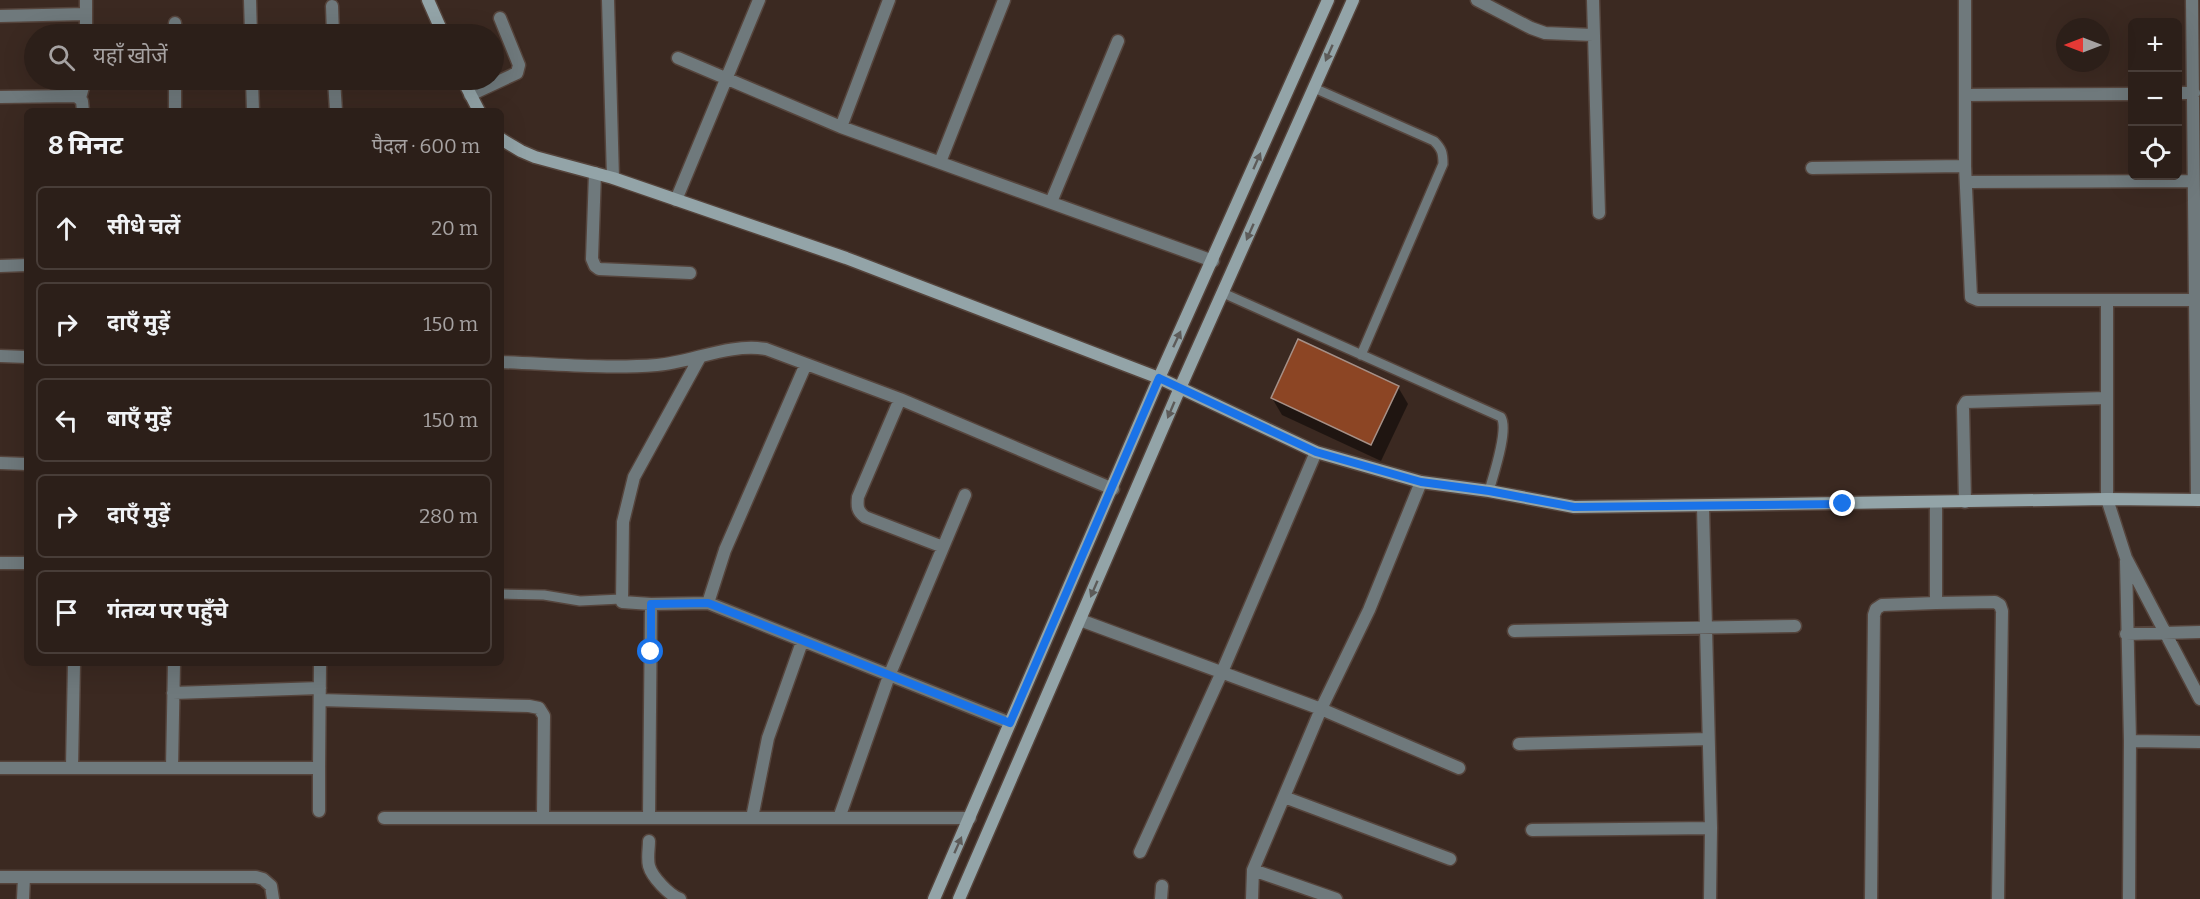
<!DOCTYPE html>
<html lang="hi">
<meta charset="utf-8">
<style>
body{margin:0;font-family:Bitter,"Noto Sans Devanagari",serif;background:#382c26;color:#f1f3f6}
.controls{position:absolute;right:18px;top:18px;display:grid;overflow:hidden;border-radius:9px;box-shadow:0 6px 24px #0002}
.controls button{width:54px;height:54px;display:grid;place-items:center;padding:0;border:0;border-bottom:2px solid #483d38;background:#2c1f19;color:#f1f3f6;font:30px sans-serif}
.compass{position:absolute;left:2056px;top:18px;width:54px;height:54px;border-radius:50%;background:#2c1f19;box-shadow:0 6px 24px #0002;rotate:270deg}
.stop{position:absolute;width:18px;height:18px;margin:-14px;border:4px solid #1a73e8;border-radius:50%;background:#fff}
.stop.end{background:#1a73e8;border-color:#fff;box-shadow:0 2px 6px #0008}
.list{margin:0;padding:0;list-style:none}
h2{display:flex;justify-content:space-between;align-items:center;height:78px;margin:0;padding:0 24px;font-size:26px}
h2 small{font-size:20px;font-weight:400;color:#a6a2a2}
.list li{display:grid;grid-template-columns:39px 1fr auto;gap:18px;align-items:center;box-sizing:border-box;height:84px;margin:0 12px 12px;padding:0 12px;border:2px solid #483d38;border-radius:9px}
.list b{display:block;font-size:22px;white-space:nowrap}
.list em{font-size:20px;font-style:normal;color:#a6a2a2}
.icon{flex:none;width:33px;height:33px;fill:none;stroke:currentColor;stroke-width:2;stroke-linecap:round;stroke-linejoin:round}
.map{position:relative;flex:none;width:2200px;height:899px;overflow:hidden}
.search{position:absolute;background:#2c1f19;box-shadow:0 6px 24px #0002;left:24px;top:24px;width:480px;height:66px;display:flex;align-items:center;gap:15px;box-sizing:border-box;padding:0 21px;border-radius:33px;color:#a6a2a2;font-size:22px}
.panel{position:absolute;background:#2c1f19;box-shadow:0 6px 24px #0002;left:24px;top:108px;width:480px;height:558px;border-radius:9px}
.map>svg:first-child{display:block}
.shadow{fill:#0007}
.building{fill:#8c4524;stroke:#a69087;stroke-width:1.5}
.lines{fill:none;stroke-linecap:round;stroke-linejoin:round}
.lane-casing{stroke:#55443c;stroke-width:12}
.street-casing{stroke:#55443c;stroke-width:15}
.secondary-casing{stroke:#55443c;stroke-width:15}
.lane{stroke:#6f797c;stroke-width:9}
.street{stroke:#6f797c;stroke-width:12}
.secondary{stroke:#93a4a8;stroke-width:12}
.oneway{fill:#5d5b59}
.route{stroke:#1a73e8;stroke-width:8}
</style>
<div class="map">
<svg width="2200" height="899" viewBox="0 0 2200 899">
<rect width="100%" height="100%" fill="#3b2921"/>
<path class="shadow" d="M 1398,387 L 1408,404 L 1381,461 L 1282,415 L 1272,398 Z"/>
<path class="building" d="M 1298,339 L 1399,386 L 1371,445 L 1271,398 Z"/>
<g class="lines">
<g class="lane-casing">
<path id="lane" d="M 1314,88 L 1434,141 C 1442,149 1443,153 1443,164 L 1361,355
M 1223,293 L 1501,417 C 1509,430 1493,476 1489,491
M 501,594 L 544,595 L 580,601 L 621,599"/>
</g>
<g class="street-casing">
<path id="street" d="M 86,0 L 86,34
M 250,0 L 251,34
M 608,0 L 613,178
M 1477,0 L 1531,28 L 1545,33 L 1593,35
M 1593,0 L 1599,213
M 1965,0 L 1965,166 L 1971,297 L 1978,300 L 2194,300
M 2192,0 L 2197,500
M 332,6 L 333,34
M 0,16 L 85,14
M 175,34 L 175,23
M 678,58 L 841,127 L 1213,261
M 252,80 L 253,111
M 334,80 L 336,111
M 2178,93 L 2194,93
M 470,95 L 517,73 L 519,65 L 500,18
M 1965,95 L 2132,94
M 0,97 L 76,96 L 82,101 L 83,111
M 80,98 L 85,80
M 175,111 L 175,80
M 841,127 L 889,0
M 940,162 L 1004,0
M 1812,168 L 1965,166
M 595,173 L 592,259 L 595,266 L 599,269 L 690,273
M 1966,182 L 2193,181
M 676,200 L 759,0
M 1051,202 L 1118,41
M 0,266 L 27,265
M 2107,300 L 2107,499 L 2126,558 L 2200,699
M 0,356 L 27,357
M 700,357 L 634,477 L 623,522 L 622,602 L 651,604 L 708,603 L 1010,723
M 501,362 C 553,364 606,369 657,365 C 693,362 729,343 766,349 L 900,399 L 1113,489
M 900,399 L 858,497 C 857,506 857,511 865,517 L 943,547
M 0,463 L 27,464
M 1965,502 L 1963,407 L 1966,402 L 2106,398
M 1703,507 L 1711,828 L 1710,899
M 2126,561 L 2130,741 L 2129,899
M 0,563 L 27,563
M 708,603 L 725,550 L 806,364
M 1936,603 L 1995,602 L 2000,605 L 2002,611 L 1998,899
M 1080,620 L 1321,709 L 1459,768
M 1514,631 L 1795,626
M 2126,634 L 2200,632
M 173,693 L 320,688
M 320,700 L 529,706 L 539,708 L 544,716 L 543,817
M 2130,741 L 2200,742
M 1519,744 L 1708,739
M 72,767 L 74,663
M 0,768 L 319,768 L 320,665
M 172,768 L 174,663
M 319,768 L 319,811
M 1284,797 L 1450,859
M 649,817 L 651,604
M 384,818 L 970,818
M 752,818 L 768,738 L 802,642
M 839,818 L 889,676 L 965,495
M 1532,830 L 1711,828
M 649,841 C 649,849 647,858 649,866 C 652,877 669,895 680,899
M 1140,852 L 1222,672 L 1316,452
M 1253,870 L 1336,899
M 0,877 L 256,877 L 263,879 L 271,886 L 273,899
M 23,899 L 24,877
M 1161,899 L 1162,886
M 1252,899 L 1253,870 L 1321,709 L 1369,610 L 1421,482
M 1871,899 L 1874,615 L 1876,609 L 1882,605 L 1936,603 L 1936,503"/>
</g>
<g class="secondary-casing">
<path id="secondary" d="M 428,0 L 443,34
M 463,80 L 479,111
M 501,139 L 521,151 L 535,157 L 613,178 L 846,258 L 1159,378 L 1316,452 L 1421,482 L 1489,491 L 1574,507 L 2107,499 L 2200,500
M 934,899 L 1159,378 L 1328,0
M 959,899 L 1180,388 L 1353,0"/>
</g>
<use href="#lane" class="lane"/>
<use href="#street" class="street"/>
<use href="#secondary" class="secondary"/>
</g>
<defs><path id="oneway-solid" d="M-6-.8H1V-3.2L6.5 0L1 3.2V.8H-6Z" transform="scale(1.5)"/></defs>
<g class="oneway">
<use href="#oneway-solid" transform="translate(1329 53) rotate(114)"/>
<use href="#oneway-solid" transform="translate(1257 161) rotate(-66)"/>
<use href="#oneway-solid" transform="translate(1250 232) rotate(114)"/>
<use href="#oneway-solid" transform="translate(1177 339) rotate(-65)"/>
<use href="#oneway-solid" transform="translate(1171 410) rotate(113)"/>
<use href="#oneway-solid" transform="translate(1094 589) rotate(113)"/>
<use href="#oneway-solid" transform="translate(958 845) rotate(-66)"/>
</g>
<g class="lines">
<path class="route" d="M 651,652 L 651,604 L 708,603 L 1010,723 L 1159,378 L 1316,452 L 1421,482 L 1489,491 L 1574,507 L 1843,504"/>
</g>
</svg>
<div class="controls">
<button>+</button>
<button>−</button>
<button><svg class="icon" aria-label="locate" viewBox="0 0 24 24"><circle cx="12" cy="12" r="6"/><path d="M12 2v4M12 18v4M2 12h4M18 12h4"/></svg></button>
</div>
<svg class="compass" viewBox="-18 -18 36 36"><path d="M0-13l5 13h-10z" fill="#e53935"/><path d="M0 13l5-13h-10z" fill="#a6a2a2"/></svg>
<div class="stop" style="left:651px;top:652px"></div>
<div class="stop end" style="left:1843px;top:504px"></div>
<div class="search"><svg class="icon" aria-label="search" viewBox="0 0 24 24"><circle cx="10" cy="10" r="6"/><path d="M15 15l6 6"/></svg>यहाँ खोजें</div>
<section class="panel">
<h2>8 मिनट<small>पैदल · 600 m</small></h2>
<ul class="list">
<li><svg class="icon" aria-label="ahead" viewBox="0 0 24 24"><path d="M12 20V5M6 11l6-6 6 6"/></svg><div><b>सीधे चलें</b></div><em>20 m</em></li>
<li><svg class="icon" aria-label="right" viewBox="0 0 24 24"><path d="M7 20v-9h11M14 6l5 5-5 5"/></svg><div><b>दाएँ मुड़ें</b></div><em>150 m</em></li>
<li><svg class="icon" aria-label="left" viewBox="0 0 24 24"><path d="M17 20v-9H6M10 6l-5 5 5 5"/></svg><div><b>बाएँ मुड़ें</b></div><em>150 m</em></li>
<li><svg class="icon" aria-label="right" viewBox="0 0 24 24"><path d="M7 20v-9h11M14 6l5 5-5 5"/></svg><div><b>दाएँ मुड़ें</b></div><em>280 m</em></li>
<li><svg class="icon" aria-label="arrive" viewBox="0 0 24 24"><path d="M6 21V4h12l-3 4 3 4H6"/></svg><div><b>गंतव्य पर पहुँचे</b></div></li>
</ul>
</section>
</div>
